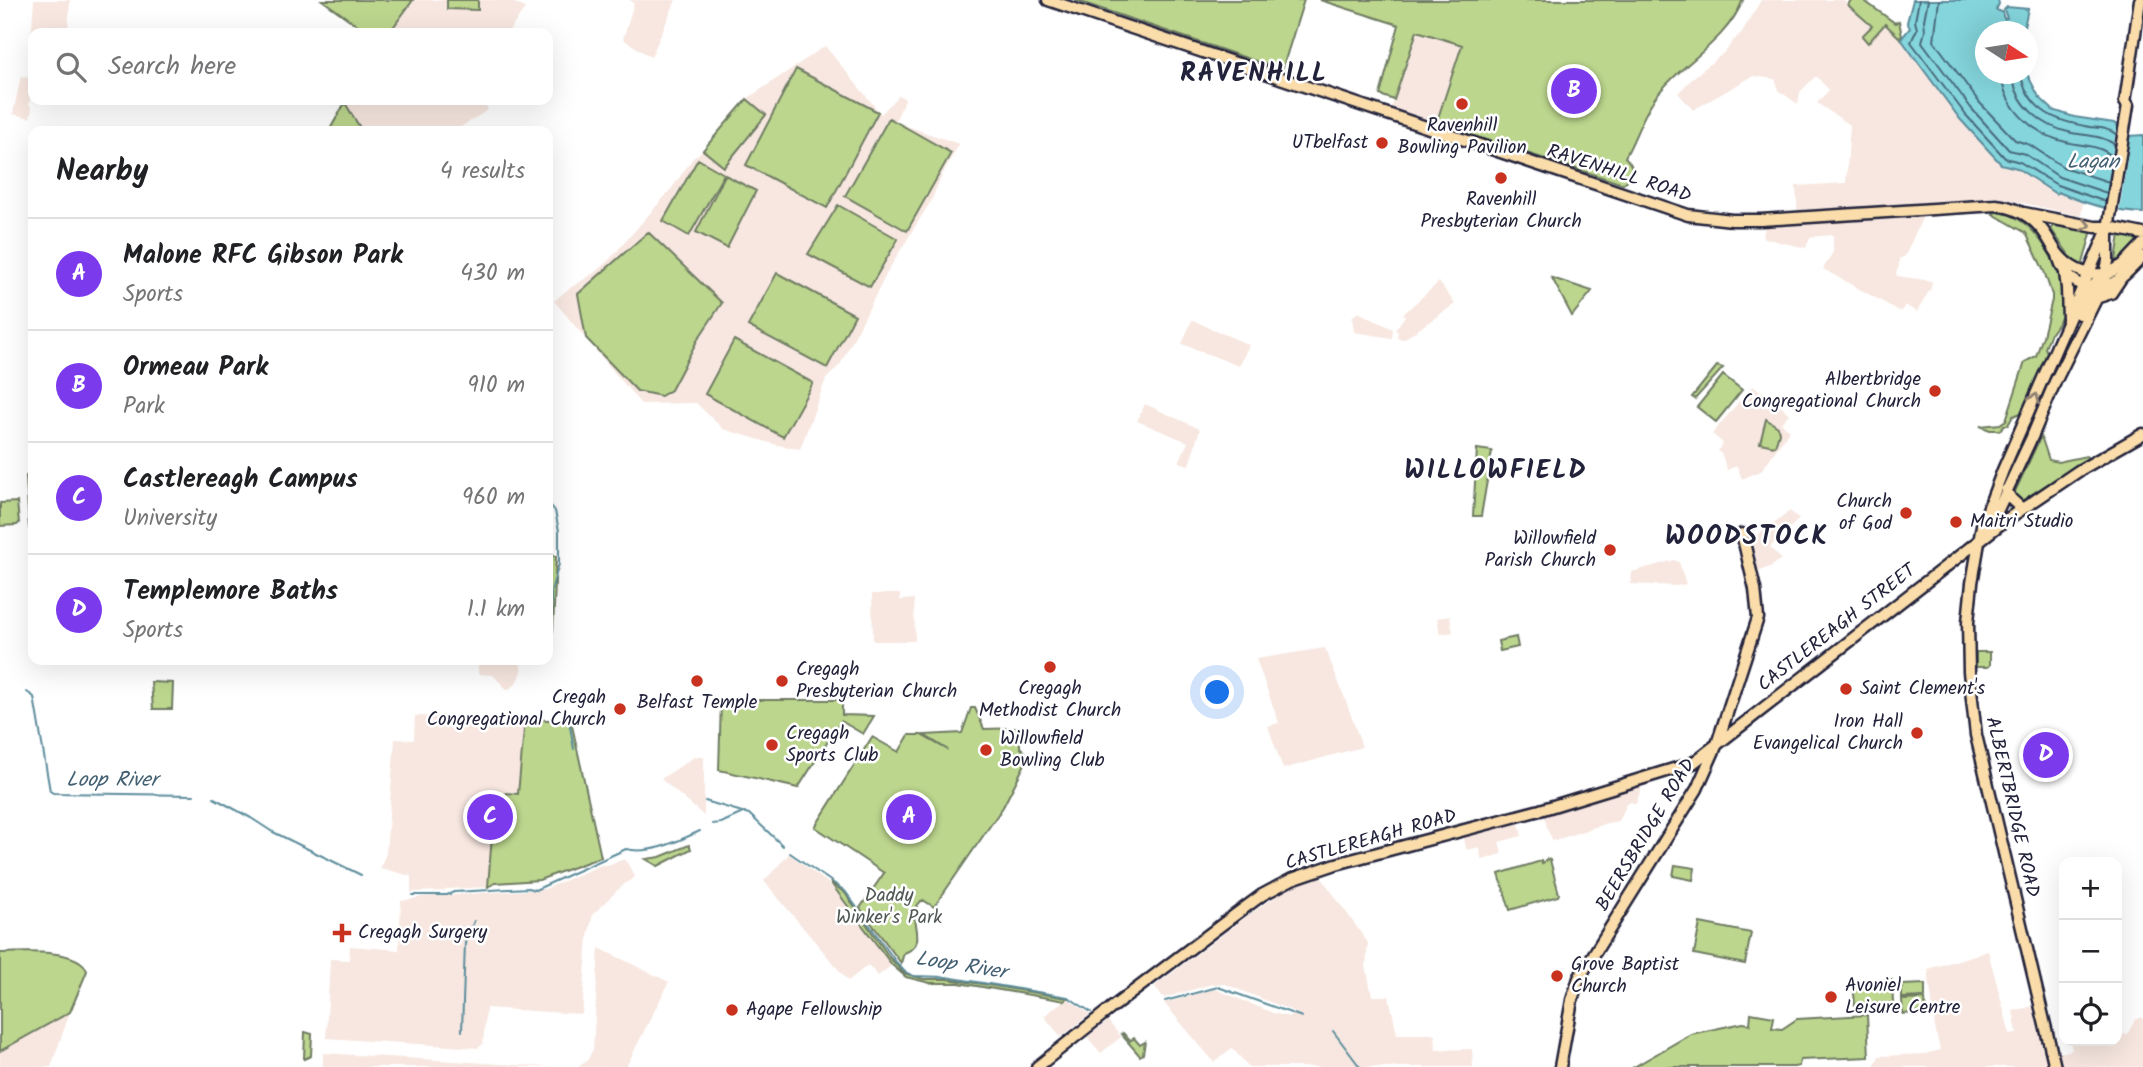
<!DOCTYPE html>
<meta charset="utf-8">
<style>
body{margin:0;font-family:Kalam,sans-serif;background:#f6f6f6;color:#202124}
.controls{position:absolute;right:21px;bottom:21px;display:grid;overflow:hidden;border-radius:14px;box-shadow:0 7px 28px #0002}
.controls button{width:63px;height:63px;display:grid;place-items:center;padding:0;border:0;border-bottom:2px solid #e0e0e0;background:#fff;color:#202124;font:35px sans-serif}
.compass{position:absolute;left:1975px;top:21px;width:63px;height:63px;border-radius:50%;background:#fff;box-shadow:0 7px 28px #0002;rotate:102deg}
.you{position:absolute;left:1218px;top:693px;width:24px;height:24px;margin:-18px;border:5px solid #fff;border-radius:50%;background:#1a73e8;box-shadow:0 0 0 10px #1a73e833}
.badge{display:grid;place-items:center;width:46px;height:46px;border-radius:50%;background:#7c3aed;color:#fff;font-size:23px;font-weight:700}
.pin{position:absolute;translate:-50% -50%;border:4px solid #fff;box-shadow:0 2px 7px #0006}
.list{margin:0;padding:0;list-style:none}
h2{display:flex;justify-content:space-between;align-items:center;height:91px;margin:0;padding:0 28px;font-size:30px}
h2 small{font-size:23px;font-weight:400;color:#757577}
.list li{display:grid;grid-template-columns:46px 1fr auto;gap:21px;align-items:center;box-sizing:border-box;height:112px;padding:0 28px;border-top:2px solid #e0e0e0}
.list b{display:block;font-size:26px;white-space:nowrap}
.list p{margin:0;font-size:23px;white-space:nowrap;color:#757577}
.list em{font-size:23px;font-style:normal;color:#757577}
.icon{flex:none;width:38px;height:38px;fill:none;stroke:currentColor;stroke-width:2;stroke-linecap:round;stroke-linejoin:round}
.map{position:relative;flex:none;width:2143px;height:1067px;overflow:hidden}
.search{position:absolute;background:#fff;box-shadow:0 7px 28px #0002;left:28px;top:28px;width:525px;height:77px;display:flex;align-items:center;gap:18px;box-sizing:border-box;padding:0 24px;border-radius:14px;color:#757577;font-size:26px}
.panel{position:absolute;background:#fff;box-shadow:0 7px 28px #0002;left:28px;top:126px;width:525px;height:539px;border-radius:14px}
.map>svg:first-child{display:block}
.built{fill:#f7e7e0}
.green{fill:#bcd68d;stroke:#6f7c64;stroke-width:2}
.water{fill:#84d5dc;stroke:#5d8d9c;stroke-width:2}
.pier{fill:#fff}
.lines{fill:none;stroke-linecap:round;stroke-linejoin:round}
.shore{stroke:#496a7b;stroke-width:2}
.stream{stroke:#5d8d9c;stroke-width:2}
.major-casing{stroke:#22223b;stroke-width:15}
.major{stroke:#faddab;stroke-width:10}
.oneway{stroke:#8e8073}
.poi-dot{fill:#c8321e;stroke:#fff;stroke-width:2.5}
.labels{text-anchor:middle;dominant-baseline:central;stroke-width:5;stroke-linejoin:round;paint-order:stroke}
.poi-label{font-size:19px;fill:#22223b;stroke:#fff;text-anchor:start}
.street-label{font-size:19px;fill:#22223b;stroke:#fff}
.park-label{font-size:19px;fill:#505854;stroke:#fff}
.water-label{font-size:21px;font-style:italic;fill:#446173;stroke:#fff}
.district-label{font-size:26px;font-weight:bold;letter-spacing:2px;fill:#22223b;stroke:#fff}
</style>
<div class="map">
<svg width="2143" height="1067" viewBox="0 0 2143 1067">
<rect width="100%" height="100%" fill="#fff"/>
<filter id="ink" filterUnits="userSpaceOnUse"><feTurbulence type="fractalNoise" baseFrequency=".0143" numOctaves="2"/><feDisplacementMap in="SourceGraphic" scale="14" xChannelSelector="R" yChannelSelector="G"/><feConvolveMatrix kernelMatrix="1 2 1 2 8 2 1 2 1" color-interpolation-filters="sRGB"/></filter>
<g filter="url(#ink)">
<path class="built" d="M 34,0 L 70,0 L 68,31 L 73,33 L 33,33 L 33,52 L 31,39 Z
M 413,0 L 509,0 L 525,8 L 508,33 L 389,33 Z
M 629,0 L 676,0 L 651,57 L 623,39 L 634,3 Z
M 1761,0 L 1843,0 L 1872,26 L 1867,43 L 1885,23 L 1900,38 L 1960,119 L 2001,164 L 2017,168 L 2056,194 L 2059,193 L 2083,203 L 2081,216 L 1991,196 L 1985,210 L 1924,214 L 1905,256 L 1899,259 L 1899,266 L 1896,273 L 1897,276 L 1932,281 L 1931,288 L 1917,312 L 1905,305 L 1901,312 L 1823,269 L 1833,252 L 1833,235 L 1810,237 L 1806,248 L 1763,238 L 1765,225 L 1798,223 L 1796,186 L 1846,183 L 1850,125 L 1817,103 L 1829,90 L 1816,76 L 1800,92 L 1798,104 L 1779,91 L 1775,79 L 1753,76 L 1693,110 L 1678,93 L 1695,76 L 1726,51 L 1732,42 L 1742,32 Z
M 1417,30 L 1462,45 L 1436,124 L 1391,109 Z
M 825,46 L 881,114 L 899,95 L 905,99 L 895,122 L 959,144 L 942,175 L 931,201 L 889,269 L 840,365 L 826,379 L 800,449 L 777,445 L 723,429 L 696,403 L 641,404 L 554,301 L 567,290 L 594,273 L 611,258 L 672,188 L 693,158 L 703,150 L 747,99 Z
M 21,76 L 29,78 L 33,84 L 29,104 L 32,109 L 30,118 L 13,114 Z
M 348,100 L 483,100 L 488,110 L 454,131 L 362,131 L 345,103 Z
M 1439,282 L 1455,304 L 1404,339 L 1397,338 L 1398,332 L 1395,330 L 1405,316 L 1403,314 Z
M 1358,312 L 1393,329 L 1392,338 L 1354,332 L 1352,317 Z
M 1192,320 L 1249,345 L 1239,366 L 1182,344 Z
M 1752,386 L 1770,396 L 1789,414 L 1781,423 L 1790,430 L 1761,471 L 1742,479 L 1737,466 L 1727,470 L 1722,455 L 1718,451 L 1723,443 L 1712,434 Z
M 1145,404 L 1200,429 L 1189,465 L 1179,462 L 1188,442 L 1137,421 Z
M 1790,511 L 1799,519 L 1770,547 L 1781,559 L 1772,566 L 1757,572 L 1750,544 L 1751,539 Z
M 1674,560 L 1679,562 L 1686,584 L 1677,586 L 1631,584 L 1632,572 Z
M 872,594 L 900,594 L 900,600 L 914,599 L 915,641 L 873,641 Z
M 1450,616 L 1453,632 L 1440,634 L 1437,618 Z
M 1325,648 L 1346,701 L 1362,747 L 1283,769 L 1268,726 L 1279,723 L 1256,659 Z
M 478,660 L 511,660 L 520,662 L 522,672 L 515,685 L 507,690 L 493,675 L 478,674 Z
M 415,716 L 571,721 L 601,857 L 539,880 L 495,883 L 488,887 L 446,889 L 444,891 L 411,892 L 411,876 L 380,868 L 386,853 L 395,739 L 414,740 Z
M 694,757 L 704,757 L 704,816 L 661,779 Z
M 1643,783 L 1636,804 L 1631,802 L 1625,804 L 1625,808 L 1619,821 L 1607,823 L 1553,841 L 1548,831 L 1543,812 Z
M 1519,823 L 1522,836 L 1499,842 L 1502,854 L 1481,860 L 1480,847 L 1467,850 L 1463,837 Z
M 789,854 L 828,883 L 842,897 L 892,965 L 878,976 L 868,965 L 848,981 L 764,881 Z
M 625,859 L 635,877 L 623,885 L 593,914 L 588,937 L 582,1014 L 486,1008 L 483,1044 L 478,1048 L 326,1038 L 330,959 L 349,960 L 350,946 L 399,950 L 401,901 L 422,897 L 545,889 L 601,865 L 607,865 Z
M 1319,874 L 1368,943 L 1366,966 L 1372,996 L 1389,996 L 1397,1034 L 1435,1034 L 1436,1050 L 1472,1049 L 1473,1067 L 1249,1067 L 1232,1048 L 1214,1062 L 1164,1003 L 1215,989 L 1273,1013 L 1289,1017 L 1295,1012 L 1225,984 L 1212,984 L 1164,998 L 1155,988 L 1156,985 L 1250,914 L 1282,892 Z
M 599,948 L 669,982 L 626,1067 L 578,1067 L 587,1061 L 593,1049 Z
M 1988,951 L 2010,1034 L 2017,1033 L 2013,1011 L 2034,1006 L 2049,1067 L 1874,1067 L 1879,1056 L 1925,1054 L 1940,1050 L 1935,1028 L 1928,969 Z
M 1067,998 L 1090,1014 L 1061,1037 L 1044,1016 Z
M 70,1012 L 51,1067 L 0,1067 L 0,1051 Z
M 2143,1017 L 2143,1067 L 2063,1067 L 2059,1053 L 2072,1050 L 2070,1041 L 2117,1041 L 2117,1033 L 2127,1035 L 2135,1020 Z
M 1108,1021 L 1121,1037 L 1101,1053 L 1087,1037 Z
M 323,1053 L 550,1067 L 323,1067 Z"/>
<path class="green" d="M 322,0 L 413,0 L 389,33 L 368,33 Z
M 447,0 L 478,0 L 478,10 L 447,9 Z
M 1075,0 L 1304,0 L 1282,70 Z
M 1320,0 L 1743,0 C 1726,42 1684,61 1657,95 C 1643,113 1636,138 1625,157 C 1635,167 1635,175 1623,184 L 1436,124 L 1462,45 L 1417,31 L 1394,100 L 1380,95 L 1399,25 Z
M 1851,0 L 1863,0 L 1895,23 L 1899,21 L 1902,36 L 1900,38 L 1885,24 L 1868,43 L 1862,36 L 1872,26 L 1848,5 Z
M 796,69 L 878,112 L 827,208 L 746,165 Z
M 747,99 L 766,115 L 724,167 L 703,150 Z
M 345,103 L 362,131 L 329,131 Z
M 889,118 L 951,153 L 907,231 L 845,196 Z
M 698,159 L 724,174 L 689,236 L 663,221 Z
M 725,175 L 756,191 L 727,248 L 696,232 Z
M 838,205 L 898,239 L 870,287 L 808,254 Z
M 1996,212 C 2033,211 2068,275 2064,308 C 2063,318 2056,326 2051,333 C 2049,337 2047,343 2045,348 L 2048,354 L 2021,413 L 2013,416 L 2008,425 L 2004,425 L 2000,430 L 1990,430 L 1980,426 L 2000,424 L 2006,420 L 2025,362 L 2036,356 L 2043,336 L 2052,300 L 2052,295 L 2044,271 L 2026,233 L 1993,214 Z
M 2055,222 L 2092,230 L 2082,267 L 2074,262 L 2051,229 Z
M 648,232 L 722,303 L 698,339 L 671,390 L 661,396 L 637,391 L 586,338 L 578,294 Z
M 2120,234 L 2136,237 L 2140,241 L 2115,267 Z
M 777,273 L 855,315 L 827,368 L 748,326 Z
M 1552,278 L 1592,291 L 1572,316 Z
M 734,340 L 813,383 L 783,437 L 705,394 Z
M 1717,366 L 1723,368 L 1695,399 L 1692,397 Z
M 1723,375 L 1742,390 L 1716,422 L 1697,407 Z
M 1766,419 L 1778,427 L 1779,433 L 1775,446 L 1760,443 Z
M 2041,436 L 2049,460 L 2058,462 L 2086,456 L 2088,458 L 2020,502 L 2013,496 Z
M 1477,449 L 1492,451 L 1481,516 L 1473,516 Z
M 33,475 L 33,527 L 29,528 L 26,476 Z
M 17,502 L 19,523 L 17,525 L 0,526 L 0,503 Z
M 548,556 L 556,556 L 553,631 L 548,629 Z
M 1516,637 L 1518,647 L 1500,651 L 1498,641 Z
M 1976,652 L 1990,652 L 1990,665 L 1988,667 L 1976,667 Z
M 151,682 L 173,683 L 172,709 L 153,709 Z
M 721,700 L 842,700 L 842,715 L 874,716 L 863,734 L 841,721 L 798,788 L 719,770 Z
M 971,708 L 975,708 L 984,729 L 1020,728 L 1020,747 L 1026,753 L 1027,760 L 1003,807 L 934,907 L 923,900 C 901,914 934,942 904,953 L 901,963 L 860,908 L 884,873 L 815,827 L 872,737 L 899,752 L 909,735 L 921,735 L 948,750 L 924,735 L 962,733 Z
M 525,719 L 571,721 L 601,857 L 539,880 L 495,883 L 488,887 L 494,809 L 498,800 L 506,793 L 518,794 Z
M 689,845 L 691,849 L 658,866 L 646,859 L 660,857 Z
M 1547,859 L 1550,860 L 1559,894 L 1558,896 L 1510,910 L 1499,874 L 1541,861 L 1542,864 Z
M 1675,865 L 1695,868 L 1693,880 L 1673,876 Z
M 830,882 L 845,893 L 890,958 L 904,973 L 924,979 L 947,979 L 983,984 L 1067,998 L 1065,1001 L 959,983 L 930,983 L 906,977 L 892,965 Z
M 1700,923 L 1751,933 L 1745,964 L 1694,954 Z
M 0,953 C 20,952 81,948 87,971 L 70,1012 L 0,1051 Z
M 1892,980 L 1893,1003 L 1855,1005 L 1853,982 Z
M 1925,984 L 1925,997 L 1902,998 L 1902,985 Z
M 1925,999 L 1926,1012 L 1903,1014 L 1902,1000 Z
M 1751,1013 L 1774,1017 L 1772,1028 L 1782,1029 L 1797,1019 L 1867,1015 L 1869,1057 L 1800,1060 L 1799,1066 L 1794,1067 L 1634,1067 L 1691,1034 L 1743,1023 L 1750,1024 Z
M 305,1032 L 312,1034 L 311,1056 L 304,1059 Z
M 1123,1033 L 1130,1041 L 1134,1038 L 1140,1045 L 1145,1042 L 1143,1054 L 1140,1056 L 1121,1034 Z"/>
<path class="water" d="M 1913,0 L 1998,0 L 1999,4 L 1996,10 L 2002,12 L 2004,19 L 2007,18 L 2004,10 L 2007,7 L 2028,9 L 2024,27 L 2015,31 L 2010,24 L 2006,26 L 2008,31 L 1986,32 L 1986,74 L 2027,74 L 2039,97 L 2053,110 L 2074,117 L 2114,123 L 2128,136 L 2143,135 L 2143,213 C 2112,212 2086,204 2058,192 L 2056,194 L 2017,168 L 2001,164 L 1960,119 L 1901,39 L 1910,28 L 1907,22 Z"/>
<path class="pier" d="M 2117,122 L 2131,132 L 2119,213 L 2104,211 Z"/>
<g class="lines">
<path class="shore" d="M 1919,0 L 1915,21 L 1917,29 L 1911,42 L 1965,114 L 2005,158 L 2020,162 L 2057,185 L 2106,202
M 1928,0 L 1924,20 L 1925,31 L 1922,42 L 1971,108 L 2009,150 L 2025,154 L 2059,177 L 2107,193
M 1939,0 L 1934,41 L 1979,102 L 2015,140 L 2030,145 L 2063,167 L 2109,182
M 2001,74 C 2004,108 2034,135 2066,142 C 2085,147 2098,144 2113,157
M 2012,74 C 2016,105 2042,127 2072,133 C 2087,136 2103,135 2115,145
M 2020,74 C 2030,112 2055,121 2090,127 C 2100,128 2109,128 2117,135"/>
<path class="stream" d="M 548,502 L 555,511 L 559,531 L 559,564 L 551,591 L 552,628
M 27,692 L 34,697 L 50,791 L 53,793 L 194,795
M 569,721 L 574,749
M 214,798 L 251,818 L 271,831 L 361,875
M 705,801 L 749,814 L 783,846
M 712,824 L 721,823 L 745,812
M 790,853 L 845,891 L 896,962 L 904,971 L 913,976 L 946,977 L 1068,997 L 1091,1012
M 413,895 L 447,895 L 454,892 L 529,888 L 535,890 L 626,849 C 650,855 678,841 700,831
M 1165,1001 L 1218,987 L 1302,1017
M 462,1031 L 465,943 L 474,921
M 1333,1031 L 1360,1067"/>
<g class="major-casing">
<path id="major" d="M 1048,0 L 1688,215 L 1732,220 L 1761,220 L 1996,205 C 2013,207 2027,213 2039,226 C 2047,234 2051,245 2058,254 C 2070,269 2087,276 2106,274
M 2024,213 L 2095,227 L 2109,227 L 2143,234
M 2058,255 C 2064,281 2088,295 2113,283 C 2125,277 2133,265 2143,257
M 2065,273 L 2067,288 L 2068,320
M 2099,297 L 2111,293 L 2121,278
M 2079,314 L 2090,291 L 2099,279 L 2123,265 L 2143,244
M 2006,490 L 2011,499 L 2022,509
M 1987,533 L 2032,437 L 2055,382 L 2103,285 L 2108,261 L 2108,229 L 2128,105 L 2125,102 L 2140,0
M 1037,1067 L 1110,1009 L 1224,923 L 1262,895 L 1292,879 L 1336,864 L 1540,810 L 1693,763 L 2003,522 L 2080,470 L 2143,434
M 1560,1067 L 1572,1000 L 1579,978 L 1697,789 L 1717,744 L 1758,618 L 1755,589 L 1742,534
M 2055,1067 L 1976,735 L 1969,672 L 1968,622 L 1972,583 L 1982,525 L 2003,470 L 2108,229"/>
</g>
<use href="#major" class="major"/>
</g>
<defs><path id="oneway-chevron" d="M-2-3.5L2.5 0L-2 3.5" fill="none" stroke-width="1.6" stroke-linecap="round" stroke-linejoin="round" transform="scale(1.75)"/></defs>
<g class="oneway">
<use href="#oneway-chevron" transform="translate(2086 225) rotate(11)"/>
<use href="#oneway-chevron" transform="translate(2035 398) rotate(-66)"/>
</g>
</g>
<g class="poi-dot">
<circle cx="1462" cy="104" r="7"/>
<circle cx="1382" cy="143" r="7"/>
<circle cx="1501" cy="178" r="7"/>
<circle cx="1935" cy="391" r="7"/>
<circle cx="1906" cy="513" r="7"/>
<circle cx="1956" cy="522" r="7"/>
<circle cx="1610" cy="550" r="7"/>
<circle cx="1050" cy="667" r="7"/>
<circle cx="697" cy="681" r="7"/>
<circle cx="782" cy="681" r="7"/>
<circle cx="1846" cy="689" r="7"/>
<circle cx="620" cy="709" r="7"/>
<circle cx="1917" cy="733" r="7"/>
<circle cx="772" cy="745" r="7"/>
<circle cx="986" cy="750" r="7"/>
<path d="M338.5 922.5h7v7h7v7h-7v7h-7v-7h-7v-7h7z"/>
<circle cx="1557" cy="976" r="7"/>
<circle cx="1831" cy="997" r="7"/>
<circle cx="732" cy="1010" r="7"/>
</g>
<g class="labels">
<g class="poi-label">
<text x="1462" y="126" text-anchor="middle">Ravenhill<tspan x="1462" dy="22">Bowling Pavilion</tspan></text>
<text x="1368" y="143" text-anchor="end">UTbelfast</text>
<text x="1501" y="200" text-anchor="middle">Ravenhill<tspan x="1501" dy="22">Presbyterian Church</tspan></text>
<text x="1921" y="380" text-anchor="end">Albertbridge<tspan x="1921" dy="22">Congregational Church</tspan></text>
<text x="1892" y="502" text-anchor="end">Church<tspan x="1892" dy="22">of God</tspan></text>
<text x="1970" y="522">Maitri Studio</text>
<text x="1596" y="539" text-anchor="end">Willowfield<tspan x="1596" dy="22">Parish Church</tspan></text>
<text x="796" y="670">Cregagh<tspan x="796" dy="22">Presbyterian Church</tspan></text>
<text x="1050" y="689" text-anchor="middle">Cregagh<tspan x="1050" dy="22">Methodist Church</tspan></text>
<text x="1860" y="689">Saint Clement's</text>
<text x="606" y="698" text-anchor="end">Cregah<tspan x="606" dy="22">Congregational Church</tspan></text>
<text x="697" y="703" text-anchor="middle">Belfast Temple</text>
<text x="1903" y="722" text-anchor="end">Iron Hall<tspan x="1903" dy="22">Evangelical Church</tspan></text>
<text x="786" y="734">Cregagh<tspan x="786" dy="22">Sports Club</tspan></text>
<text x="1000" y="739">Willowfield<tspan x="1000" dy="22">Bowling Club</tspan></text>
<text x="358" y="933">Cregagh Surgery</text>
<text x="1571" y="965">Grove Baptist<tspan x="1571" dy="22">Church</tspan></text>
<text x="1845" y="986">Avoniel<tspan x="1845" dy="22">Leisure Centre</tspan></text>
<text x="746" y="1010">Agape Fellowship</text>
</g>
<g class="street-label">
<text transform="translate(1619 174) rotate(18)">RAVENHILL ROAD</text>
<text transform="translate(1837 628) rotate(-38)">CASTLEREAGH STREET</text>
<text transform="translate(2012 807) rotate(77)">ALBERTBRIDGE ROAD</text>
<text transform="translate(1646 835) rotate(-59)">BEERSBRIDGE ROAD</text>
<text transform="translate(1371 840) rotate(-16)">CASTLEREAGH ROAD</text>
</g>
<g class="park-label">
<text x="889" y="896">Daddy<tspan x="889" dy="22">Winker's Park</tspan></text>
</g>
<g class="water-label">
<text x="2093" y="162">Lagan</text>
<text x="112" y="780">Loop River</text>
<text transform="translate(961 966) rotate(9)">Loop River</text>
</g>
<g class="district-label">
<text x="1254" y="74">RAVENHILL</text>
<text x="1496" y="471">WILLOWFIELD</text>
<text x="1747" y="537">WOODSTOCK</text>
</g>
</g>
</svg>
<div class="controls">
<button>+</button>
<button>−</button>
<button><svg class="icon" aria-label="locate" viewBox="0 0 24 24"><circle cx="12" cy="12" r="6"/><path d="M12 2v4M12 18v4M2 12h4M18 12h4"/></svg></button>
</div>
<svg class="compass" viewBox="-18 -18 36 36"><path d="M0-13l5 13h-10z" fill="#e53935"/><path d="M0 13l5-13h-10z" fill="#757577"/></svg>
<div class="you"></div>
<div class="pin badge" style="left:909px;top:817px">A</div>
<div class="pin badge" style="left:1574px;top:91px">B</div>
<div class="pin badge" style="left:490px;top:817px">C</div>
<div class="pin badge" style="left:2046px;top:755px">D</div>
<div class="search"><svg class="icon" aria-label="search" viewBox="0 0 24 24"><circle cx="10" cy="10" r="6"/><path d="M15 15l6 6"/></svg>Search here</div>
<section class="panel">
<h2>Nearby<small>4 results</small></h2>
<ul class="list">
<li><span class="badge">A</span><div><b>Malone RFC Gibson Park</b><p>Sports</p></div><em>430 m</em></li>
<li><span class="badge">B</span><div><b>Ormeau Park</b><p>Park</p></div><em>910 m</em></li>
<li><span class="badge">C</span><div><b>Castlereagh Campus</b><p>University</p></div><em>960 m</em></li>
<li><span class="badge">D</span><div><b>Templemore Baths</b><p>Sports</p></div><em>1.1 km</em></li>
</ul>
</section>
</div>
